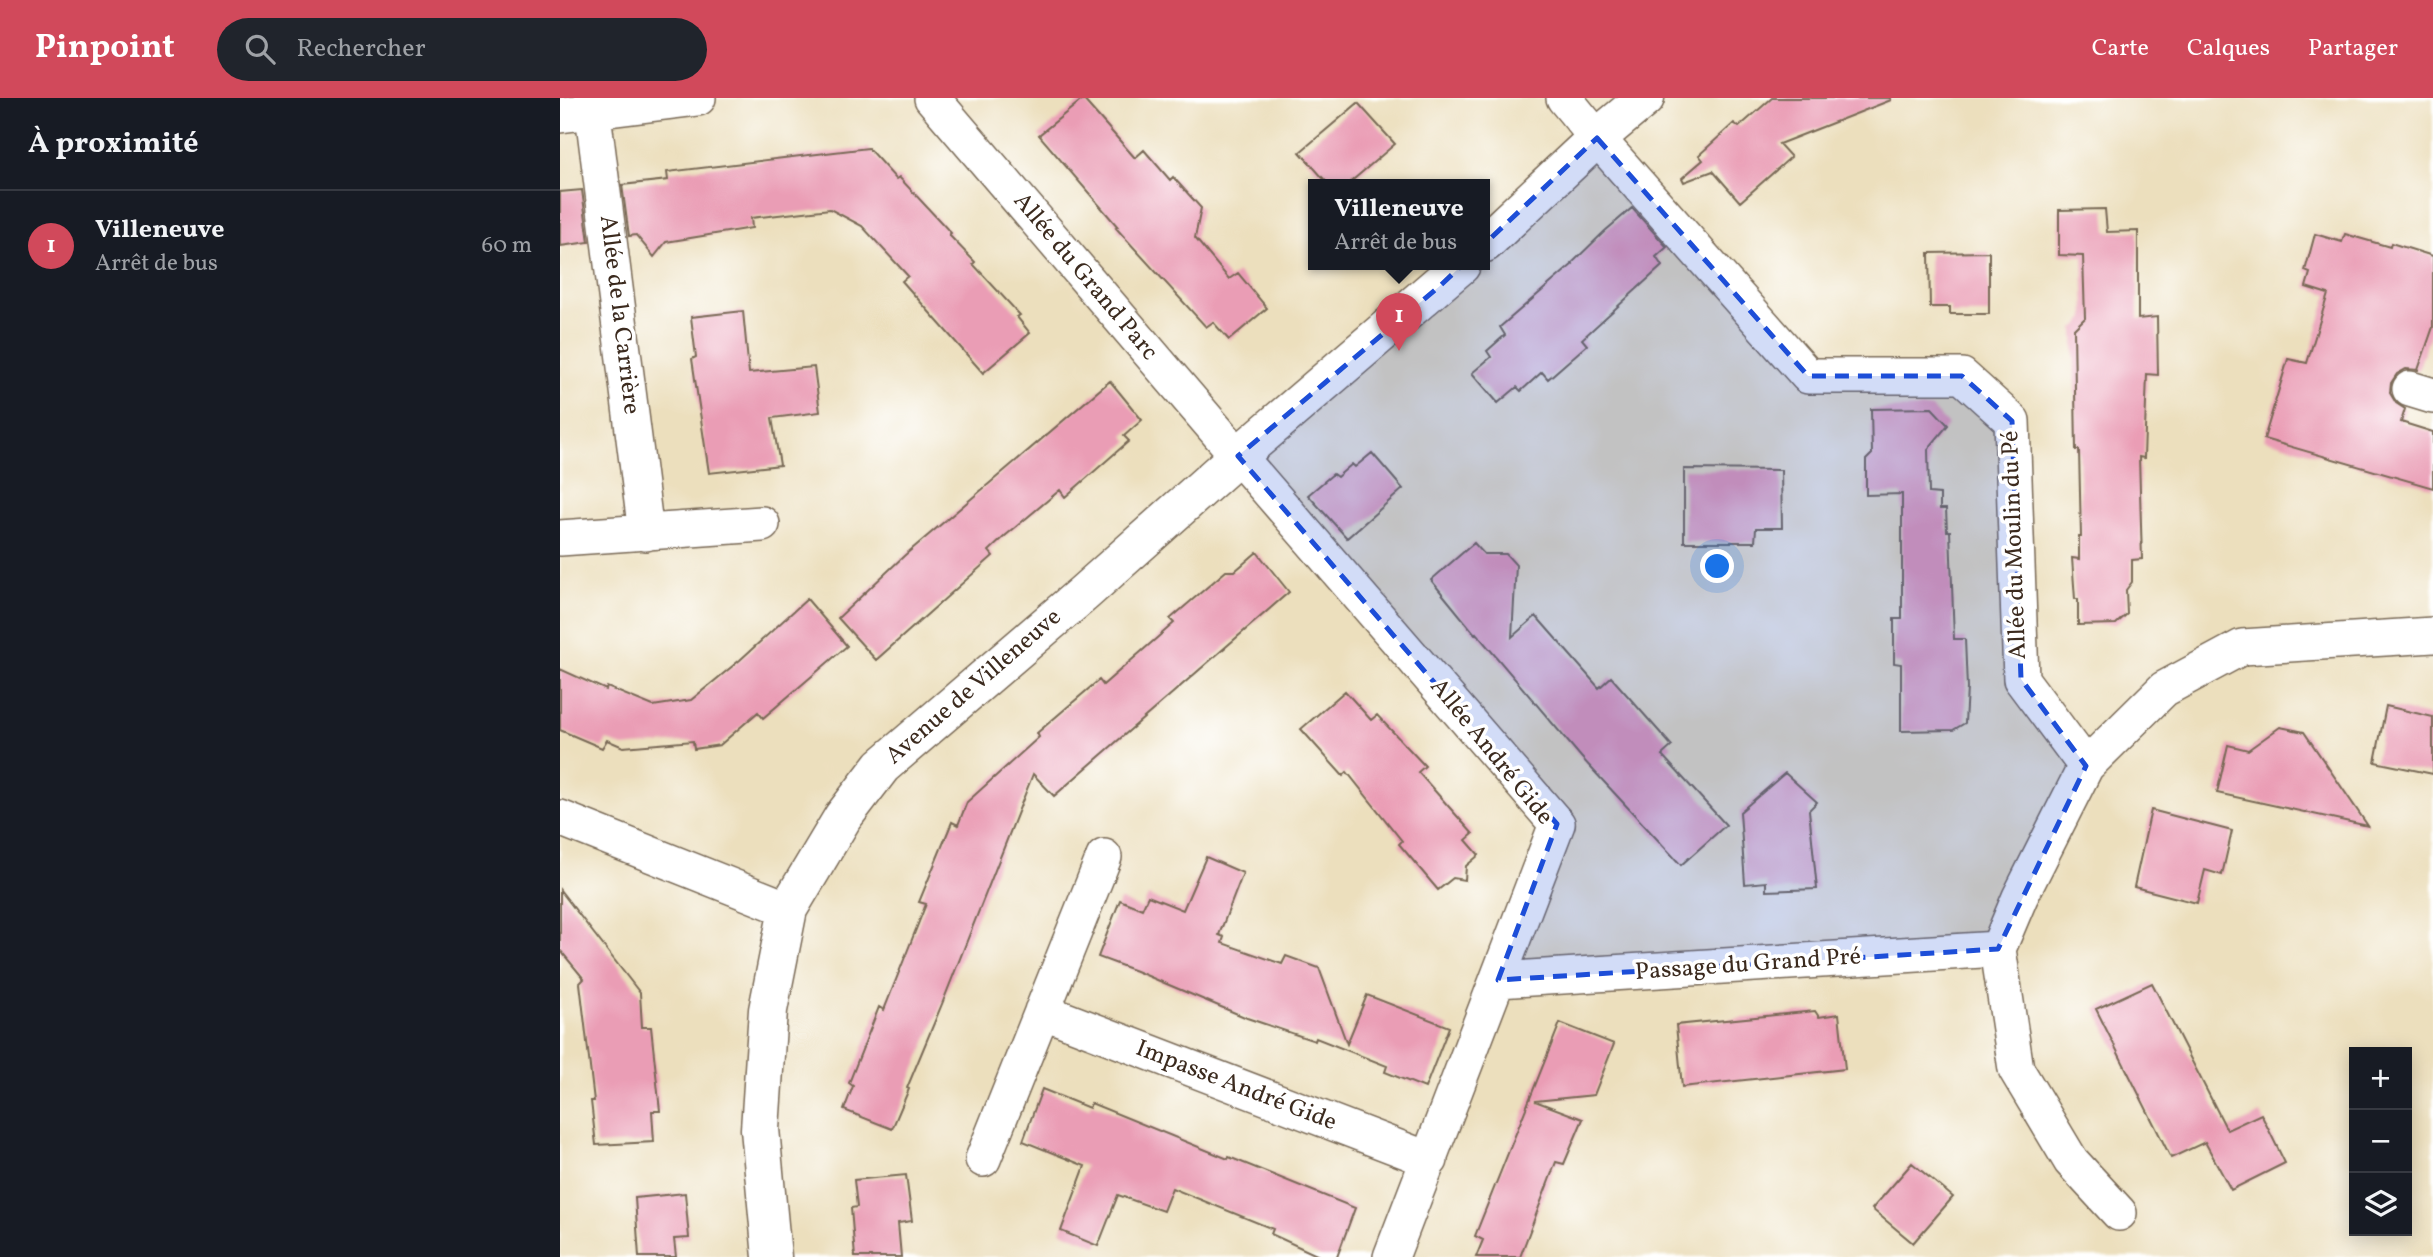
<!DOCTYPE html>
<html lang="fr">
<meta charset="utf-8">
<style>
body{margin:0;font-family:Vollkorn,serif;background:#20242c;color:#f1f3f6}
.controls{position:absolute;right:21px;bottom:21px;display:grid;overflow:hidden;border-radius:0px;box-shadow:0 4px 18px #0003}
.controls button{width:63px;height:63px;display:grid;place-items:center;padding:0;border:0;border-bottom:2px solid #363941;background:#171b24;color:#f1f3f6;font:35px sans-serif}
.you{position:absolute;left:1158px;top:469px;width:24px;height:24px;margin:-18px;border:5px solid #fff;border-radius:50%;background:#1a73e8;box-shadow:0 0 0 10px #1a73e833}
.badge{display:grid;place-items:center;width:46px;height:46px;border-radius:50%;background:#d1495b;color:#fff;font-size:23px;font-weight:700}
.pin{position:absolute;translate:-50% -58px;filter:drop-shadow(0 2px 4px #0008)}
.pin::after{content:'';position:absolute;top:37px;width:24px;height:21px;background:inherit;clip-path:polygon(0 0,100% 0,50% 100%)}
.popup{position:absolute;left:748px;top:81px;width:182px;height:91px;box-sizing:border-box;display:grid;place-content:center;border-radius:0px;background:#171b24;filter:drop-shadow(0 2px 5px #0005);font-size:23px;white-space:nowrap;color:#9ea1a6}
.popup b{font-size:26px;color:#f1f3f6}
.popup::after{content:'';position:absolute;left:50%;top:100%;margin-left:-14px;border:14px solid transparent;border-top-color:#171b24}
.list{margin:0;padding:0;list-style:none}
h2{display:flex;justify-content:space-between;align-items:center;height:91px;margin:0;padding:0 28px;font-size:30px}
h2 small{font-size:23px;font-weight:400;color:#9ea1a6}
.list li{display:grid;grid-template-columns:46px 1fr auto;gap:21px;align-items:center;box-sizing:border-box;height:112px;padding:0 28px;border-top:2px solid #363941}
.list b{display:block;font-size:26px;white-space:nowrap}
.list p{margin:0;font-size:23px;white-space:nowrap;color:#9ea1a6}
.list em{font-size:23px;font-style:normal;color:#9ea1a6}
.icon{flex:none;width:38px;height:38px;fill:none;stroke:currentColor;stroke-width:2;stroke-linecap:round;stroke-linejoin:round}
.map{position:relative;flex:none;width:1873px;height:1159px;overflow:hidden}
header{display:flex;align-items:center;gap:42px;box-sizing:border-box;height:98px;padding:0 35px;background:#d1495b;color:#fff}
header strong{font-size:33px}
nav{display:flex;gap:38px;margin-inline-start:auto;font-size:24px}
.search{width:490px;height:63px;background:#20242c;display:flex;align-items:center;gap:18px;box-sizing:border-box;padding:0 24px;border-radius:38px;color:#9ea1a6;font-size:26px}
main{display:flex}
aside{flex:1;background:#171b24}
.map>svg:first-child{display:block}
.building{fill:#ea9db5}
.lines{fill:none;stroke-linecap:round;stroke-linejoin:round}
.minor-casing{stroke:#796956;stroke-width:38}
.tertiary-casing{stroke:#796956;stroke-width:41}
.minor{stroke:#fff;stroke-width:35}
.tertiary{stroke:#fff;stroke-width:38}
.marked{fill:#1d4ed8;fill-opacity:0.2;stroke:#1d4ed8;stroke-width:5;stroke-dasharray:14 9;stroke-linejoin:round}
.labels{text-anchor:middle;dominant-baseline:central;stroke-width:7;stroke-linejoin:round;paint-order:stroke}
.street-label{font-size:24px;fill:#3b2a1e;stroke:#fff}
</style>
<header>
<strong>Pinpoint</strong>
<div class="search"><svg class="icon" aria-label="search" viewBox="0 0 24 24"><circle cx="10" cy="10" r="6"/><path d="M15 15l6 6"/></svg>Rechercher</div>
<nav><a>Carte</a><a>Calques</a><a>Partager</a></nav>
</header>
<main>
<aside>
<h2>À proximité<small></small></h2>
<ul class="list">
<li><span class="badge">1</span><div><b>Villeneuve</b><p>Arrêt de bus</p></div><em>60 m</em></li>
</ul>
</aside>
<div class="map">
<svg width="1873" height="1159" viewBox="0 0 1873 1159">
<rect width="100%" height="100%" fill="#fff"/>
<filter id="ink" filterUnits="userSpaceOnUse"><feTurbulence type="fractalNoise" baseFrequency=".0143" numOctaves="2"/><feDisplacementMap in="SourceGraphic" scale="14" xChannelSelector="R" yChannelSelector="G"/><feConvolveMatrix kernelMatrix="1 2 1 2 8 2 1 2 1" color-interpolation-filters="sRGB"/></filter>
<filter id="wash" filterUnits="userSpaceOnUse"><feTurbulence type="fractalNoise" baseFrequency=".00686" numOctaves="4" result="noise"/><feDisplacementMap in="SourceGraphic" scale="28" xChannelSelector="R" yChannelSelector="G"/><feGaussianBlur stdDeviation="1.57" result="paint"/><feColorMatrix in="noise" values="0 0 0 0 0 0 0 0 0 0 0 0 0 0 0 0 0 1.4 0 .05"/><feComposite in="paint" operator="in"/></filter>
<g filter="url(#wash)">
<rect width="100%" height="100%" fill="#ecdfbd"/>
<g id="blocks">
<path class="building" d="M 1212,0 L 1331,0 L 1331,2 L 1219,46 L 1231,59 L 1180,104 L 1153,73 L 1124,84 L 1122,80 L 1143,62 L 1139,57 L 1174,25 L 1179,29 Z
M 523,1 L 575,60 L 584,52 L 610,82 L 613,79 L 641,110 L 635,140 L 669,181 L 678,175 L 707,210 L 669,242 L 653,224 L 646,229 L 556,130 L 558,129 L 479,37 Z
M 798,5 L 835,46 L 787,87 L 769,87 L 740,54 Z
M 308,50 L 336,81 L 339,79 L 391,135 L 389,137 L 415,164 L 413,166 L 460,217 L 457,219 L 470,235 L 423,275 L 342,183 L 348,178 L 302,128 L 270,111 L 191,120 L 192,130 L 106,144 L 94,159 L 76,137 L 69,138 L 62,87 L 108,82 L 107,74 Z
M 22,92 L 29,144 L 0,148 L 0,94 Z
M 1072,110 L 1107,149 L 1096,159 L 1102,168 L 1022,241 L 1027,247 L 988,281 L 982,274 L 961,293 L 957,289 L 938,305 L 912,275 L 931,259 L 927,253 L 945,237 L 940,229 L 1013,166 L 1012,165 L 1045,133 Z
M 1545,111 L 1547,134 L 1578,133 L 1578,221 L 1597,219 L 1598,277 L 1587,276 L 1584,360 L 1579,359 L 1582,461 L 1572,462 L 1572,484 L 1566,492 L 1567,516 L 1556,526 L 1518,527 L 1518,501 L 1515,501 L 1512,460 L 1519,461 L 1519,439 L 1521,439 L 1519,352 L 1516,352 L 1514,231 L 1525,220 L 1523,158 L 1499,157 L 1499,112 Z
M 1755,136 L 1782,144 L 1785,136 L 1830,149 L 1831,145 L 1873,158 L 1873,229 L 1858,272 L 1846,271 L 1837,276 L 1831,285 L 1830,295 L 1836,305 L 1845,311 L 1841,324 L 1873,334 L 1873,390 L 1704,341 L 1728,261 L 1747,265 L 1768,196 L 1746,189 L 1750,175 L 1745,173 Z
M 1429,154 L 1429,216 L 1390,216 L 1390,209 L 1370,209 L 1369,155 Z
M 183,213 L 189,275 L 254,269 L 260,314 L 212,320 L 220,367 L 149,375 L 132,261 L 136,259 L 131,219 Z
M 550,283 L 582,322 L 564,338 L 569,343 L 505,399 L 500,392 L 445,438 L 429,453 L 433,458 L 316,562 L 278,520 L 345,457 Z
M 1372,310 L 1388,327 L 1368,351 L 1369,395 L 1380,396 L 1380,411 L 1386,411 L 1387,433 L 1390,433 L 1394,541 L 1405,541 L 1407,590 L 1405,625 L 1393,632 L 1341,633 L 1341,566 L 1334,565 L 1334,521 L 1342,521 L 1342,396 L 1306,397 L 1306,362 L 1312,356 L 1311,311 Z
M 812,355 L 843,391 L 787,440 L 748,397 L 773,376 L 777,379 L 792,366 L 795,369 Z
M 1124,371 L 1221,372 L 1222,430 L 1196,430 L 1195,444 L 1124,444 Z
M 914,445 L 924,456 L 946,456 L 956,467 L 952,539 L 976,518 L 1039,590 L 1051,579 L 1112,648 L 1102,657 L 1166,727 L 1121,767 L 1021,659 L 916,535 L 915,536 L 871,482 Z
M 697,454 L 729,494 L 494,698 L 473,676 L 382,906 L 347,990 L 349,991 L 332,1031 L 284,1012 L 293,988 L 289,985 L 319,909 L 324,912 L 366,806 L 359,804 L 392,724 L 398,727 L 407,704 L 479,639 L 477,635 L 539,582 L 543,587 L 614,525 L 610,521 L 666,473 L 675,473 Z
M 247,501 L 287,548 L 203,620 L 198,614 L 160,647 L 134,651 L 133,643 L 63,649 L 47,642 L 42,650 L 0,632 L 0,571 L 46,592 L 47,589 L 93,608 L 131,602 L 180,562 Z
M 785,593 L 811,622 L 817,617 L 865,668 L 858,674 L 913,736 L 906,742 L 919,757 L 906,768 L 905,782 L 893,780 L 878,792 L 839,746 L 842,743 L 787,674 L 783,678 L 741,631 Z
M 1826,608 L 1873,619 L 1873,676 L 1815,664 Z
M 1720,629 L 1744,634 L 1808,728 L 1657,695 L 1668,647 L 1688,652 Z
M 1225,675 L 1257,704 L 1249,712 L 1257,791 L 1206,793 L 1206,784 L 1185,786 L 1180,714 Z
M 1591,712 L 1672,733 L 1662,777 L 1645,772 L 1637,805 L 1574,789 Z
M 646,759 L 683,775 L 659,837 L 664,839 L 662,845 L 722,866 L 726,858 L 759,870 L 787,946 L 807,897 L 889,929 L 865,990 L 825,974 L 827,968 L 756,940 L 755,943 L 687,920 L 576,873 L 538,859 L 560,802 L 582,811 L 588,798 L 623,812 Z
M 0,792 L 80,895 L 82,929 L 91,929 L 100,1013 L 92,1013 L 94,1044 L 36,1047 L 31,1003 L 34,1003 L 20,885 L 24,881 L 0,852 Z
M 1592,885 L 1667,1032 L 1701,1016 L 1725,1065 L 1671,1092 L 1645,1044 L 1611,1060 L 1536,911 Z
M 1255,913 L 1259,919 L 1279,916 L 1285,971 L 1122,989 L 1116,927 Z
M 1000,925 L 1054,946 L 1034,997 L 975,1003 L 1023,1021 L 1004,1066 L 996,1064 L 960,1159 L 916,1159 L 923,1142 L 915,1138 Z
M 482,991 L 529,1010 L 531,1005 L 668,1061 L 669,1059 L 795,1110 L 777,1159 L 761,1159 L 711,1136 L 713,1131 L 612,1090 L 603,1113 L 558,1097 L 538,1148 L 501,1133 L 525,1068 L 463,1043 Z
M 1352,1065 L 1393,1099 L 1353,1145 L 1312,1111 Z
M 346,1077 L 352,1123 L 338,1125 L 341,1159 L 295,1159 L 291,1110 L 297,1109 L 294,1082 Z
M 125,1095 L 129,1140 L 114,1141 L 116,1159 L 79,1159 L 75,1100 Z"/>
</g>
</g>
<g filter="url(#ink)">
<use href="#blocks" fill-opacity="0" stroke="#796956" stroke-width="2"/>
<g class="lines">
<g class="minor-casing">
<path id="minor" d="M 31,0 L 86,435
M 372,0 L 661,338 L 997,726 L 831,1159
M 1004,0 L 1037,40 L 1248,278 L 1402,278 L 1452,323 L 1461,581 L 1526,668
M 0,17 L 138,0
M 1850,291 L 1873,298
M 0,440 L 202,426
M 0,720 L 228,811
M 938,882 L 1438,851
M 482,913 L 870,1062
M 423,1061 L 544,759
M 1559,1115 L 1511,1063 L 1456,971 L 1438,851 L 1460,799 L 1526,668 L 1604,591 L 1682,549 L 1873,537"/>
</g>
<g class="tertiary-casing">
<path id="tertiary" d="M 925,145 L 1037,40 L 1085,0
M 212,1159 L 200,1031 L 208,912 L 228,811 L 283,719 L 322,668 L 524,495 L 678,358 L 901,167"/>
</g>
<use href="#minor" class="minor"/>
<use href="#tertiary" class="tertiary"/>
</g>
</g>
<path class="marked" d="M 1037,40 L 1248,278 L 1402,278 L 1452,323 L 1461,581 L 1526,668 L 1438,851 L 938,882 L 997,726 L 678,358 L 881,187 Z"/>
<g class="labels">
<g class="street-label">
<text transform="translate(525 179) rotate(50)">Allée du Grand Parc</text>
<text transform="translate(59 217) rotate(83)">Allée de la Carrière</text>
<text transform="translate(1455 447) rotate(-92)">Allée du Moulin du Pé</text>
<text transform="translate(414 589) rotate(-41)">Avenue de Villeneuve</text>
<text transform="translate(931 654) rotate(51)">Allée André Gide</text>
<text transform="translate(1188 867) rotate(-4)">Passage du Grand Pré</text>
<text transform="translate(676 988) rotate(21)">Impasse André Gide</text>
</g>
</g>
</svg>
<div class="controls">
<button>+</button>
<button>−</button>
<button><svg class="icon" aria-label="layers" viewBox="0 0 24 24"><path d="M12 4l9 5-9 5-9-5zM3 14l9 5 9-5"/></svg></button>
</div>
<div class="you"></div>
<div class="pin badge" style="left:839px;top:253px">1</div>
<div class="popup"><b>Villeneuve</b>Arrêt de bus</div>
</div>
</main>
